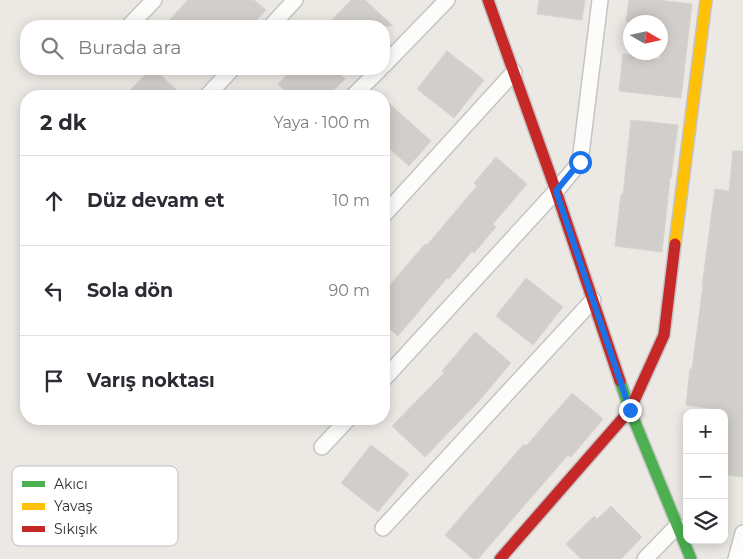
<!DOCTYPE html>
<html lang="tr">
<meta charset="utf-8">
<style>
body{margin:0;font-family:Montserrat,sans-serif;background:#f2f2f3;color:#2b2b33}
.controls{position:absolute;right:15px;bottom:15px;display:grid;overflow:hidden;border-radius:10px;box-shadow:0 2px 12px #0003}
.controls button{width:45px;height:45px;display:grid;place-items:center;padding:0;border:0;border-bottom:1px solid #e1e1e2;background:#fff;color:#2b2b33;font:25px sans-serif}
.compass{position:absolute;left:623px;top:15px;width:45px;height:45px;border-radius:50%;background:#fff;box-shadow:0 2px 12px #0003;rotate:99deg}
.stop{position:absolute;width:15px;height:15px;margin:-11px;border:4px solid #1a73e8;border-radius:50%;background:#fff}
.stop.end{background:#1a73e8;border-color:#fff;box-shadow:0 1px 5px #0008}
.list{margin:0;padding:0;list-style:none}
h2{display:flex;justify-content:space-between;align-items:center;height:65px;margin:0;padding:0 20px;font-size:21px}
h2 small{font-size:16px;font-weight:400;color:#7c7c81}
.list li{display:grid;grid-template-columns:32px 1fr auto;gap:15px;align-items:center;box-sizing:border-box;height:90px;padding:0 20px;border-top:1px solid #e1e1e2}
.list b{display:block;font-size:19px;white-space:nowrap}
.list em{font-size:16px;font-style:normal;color:#7c7c81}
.icon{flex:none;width:28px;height:28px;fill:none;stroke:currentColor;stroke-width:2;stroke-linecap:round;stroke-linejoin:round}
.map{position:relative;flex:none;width:743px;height:559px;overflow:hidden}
.search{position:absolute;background:#fff;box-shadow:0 2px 12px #0003;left:20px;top:20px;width:370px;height:55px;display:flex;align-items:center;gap:12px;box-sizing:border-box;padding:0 18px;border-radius:20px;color:#7c7c81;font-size:19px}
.panel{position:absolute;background:#fff;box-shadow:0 2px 12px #0003;left:20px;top:90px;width:370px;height:335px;border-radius:20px}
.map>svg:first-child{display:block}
.building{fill:#d1cecb;stroke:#d7d4d0}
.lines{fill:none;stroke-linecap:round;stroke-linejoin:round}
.street-casing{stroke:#c5c4c5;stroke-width:18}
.fast-casing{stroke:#c5c4c5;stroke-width:14}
.slow-casing{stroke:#c5c4c5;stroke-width:14}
.jam-casing{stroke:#c5c4c5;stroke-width:14}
.street{stroke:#fcfcfb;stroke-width:15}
.fast{stroke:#4caf50;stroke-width:11}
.slow{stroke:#ffc107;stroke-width:11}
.jam{stroke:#c62828;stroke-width:11}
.route{stroke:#1a73e8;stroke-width:6}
.key{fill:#fff;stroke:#c0c0c0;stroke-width:1}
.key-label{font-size:14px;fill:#2e2e2e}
</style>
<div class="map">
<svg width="743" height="559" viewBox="0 0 743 559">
<rect width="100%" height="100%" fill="#ece8e4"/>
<path class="building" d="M 188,0 L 254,0 L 266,10 L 251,26 L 164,26 Z
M 351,0 L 365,0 L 393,26 L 326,26 Z
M 539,0 L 585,0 L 582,20 L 537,14 Z
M 629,0 L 657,0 L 692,4 L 681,98 L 619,91 L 623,54 L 660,59 L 660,22 L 626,22 Z
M 447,51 L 484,80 L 454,118 L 417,89 Z
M 151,69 L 154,69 L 183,96 L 124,96 Z
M 293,69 L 334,69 L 345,79 L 328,96 L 291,96 L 278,84 Z
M 384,99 L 431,141 L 409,166 L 384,144 Z
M 631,120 L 678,125 L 671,178 L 670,178 L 662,252 L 615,246 L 621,194 L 623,194 Z
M 733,151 L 743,151 L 743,477 L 724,475 L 724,410 L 686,405 L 690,369 L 692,369 L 703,286 L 702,286 L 715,189 L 729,191 Z
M 496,157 L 527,184 L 493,224 L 496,227 L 474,253 L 472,251 L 449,279 L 447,278 L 398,336 L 384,324 L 384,280 L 390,285 L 425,244 L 427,245 L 477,186 L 474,183 Z
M 526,278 L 563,307 L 533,345 L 496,316 Z
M 475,332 L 511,363 L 478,402 L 425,457 L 392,426 L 444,373 L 442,371 Z
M 572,393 L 603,419 L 571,457 L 568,455 L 478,559 L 473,559 L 445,535 L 524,444 L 526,446 Z
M 371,445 L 409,474 L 378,512 L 341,483 Z
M 611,506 L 642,537 L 621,559 L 581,559 L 566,544 L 594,516 L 597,519 Z"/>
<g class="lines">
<g class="street-casing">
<path id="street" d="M 129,26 L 154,0
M 271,26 L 295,0
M 384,65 L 447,0
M 207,96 L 232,69
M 353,96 L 380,69
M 384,215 L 514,72
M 384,379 L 556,191 L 580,162 L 600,0
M 322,447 L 348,419
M 383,528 L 593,300
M 645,559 L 677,526
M 736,559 L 743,533"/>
</g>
<g class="fast-casing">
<path id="fast" d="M 620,381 L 630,410 L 691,559"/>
</g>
<g class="slow-casing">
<path id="slow" d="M 675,244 L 706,0"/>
</g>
<g class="jam-casing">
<path id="jam" d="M 488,0 L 556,191 L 620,381
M 500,559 L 630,410 L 664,335 L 675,244"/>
</g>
<use href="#street" class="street"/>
<use href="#fast" class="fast"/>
<use href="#slow" class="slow"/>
<use href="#jam" class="jam"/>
</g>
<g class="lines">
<path class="route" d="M 580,162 L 556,191 L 630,410"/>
</g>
<rect x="12" y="466" width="166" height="80" rx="8" class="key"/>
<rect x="22" y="481" width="23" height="6" fill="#4caf50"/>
<rect x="22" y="503" width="23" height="7" fill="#ffc107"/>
<rect x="22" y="526" width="23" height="6" fill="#c62828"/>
<g class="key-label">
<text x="54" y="489">Akıcı</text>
<text x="54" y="511">Yavaş</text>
<text x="54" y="534">Sıkışık</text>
</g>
</svg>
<div class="controls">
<button>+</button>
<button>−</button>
<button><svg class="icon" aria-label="layers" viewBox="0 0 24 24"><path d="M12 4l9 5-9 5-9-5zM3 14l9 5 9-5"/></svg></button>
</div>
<svg class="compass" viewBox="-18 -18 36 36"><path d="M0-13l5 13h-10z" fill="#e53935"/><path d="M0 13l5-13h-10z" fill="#7c7c81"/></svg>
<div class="stop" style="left:580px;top:162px"></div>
<div class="stop end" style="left:630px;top:410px"></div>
<div class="search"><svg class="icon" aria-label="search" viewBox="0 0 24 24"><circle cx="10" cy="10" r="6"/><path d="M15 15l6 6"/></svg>Burada ara</div>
<section class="panel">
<h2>2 dk<small>Yaya · 100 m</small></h2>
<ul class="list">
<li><svg class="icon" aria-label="ahead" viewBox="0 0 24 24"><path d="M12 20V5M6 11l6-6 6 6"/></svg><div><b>Düz devam et</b></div><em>10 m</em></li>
<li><svg class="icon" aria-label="left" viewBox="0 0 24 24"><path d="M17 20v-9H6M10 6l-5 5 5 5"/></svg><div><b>Sola dön</b></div><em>90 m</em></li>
<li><svg class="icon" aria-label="arrive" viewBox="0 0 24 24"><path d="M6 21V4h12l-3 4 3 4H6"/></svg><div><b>Varış noktası</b></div></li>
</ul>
</section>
</div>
